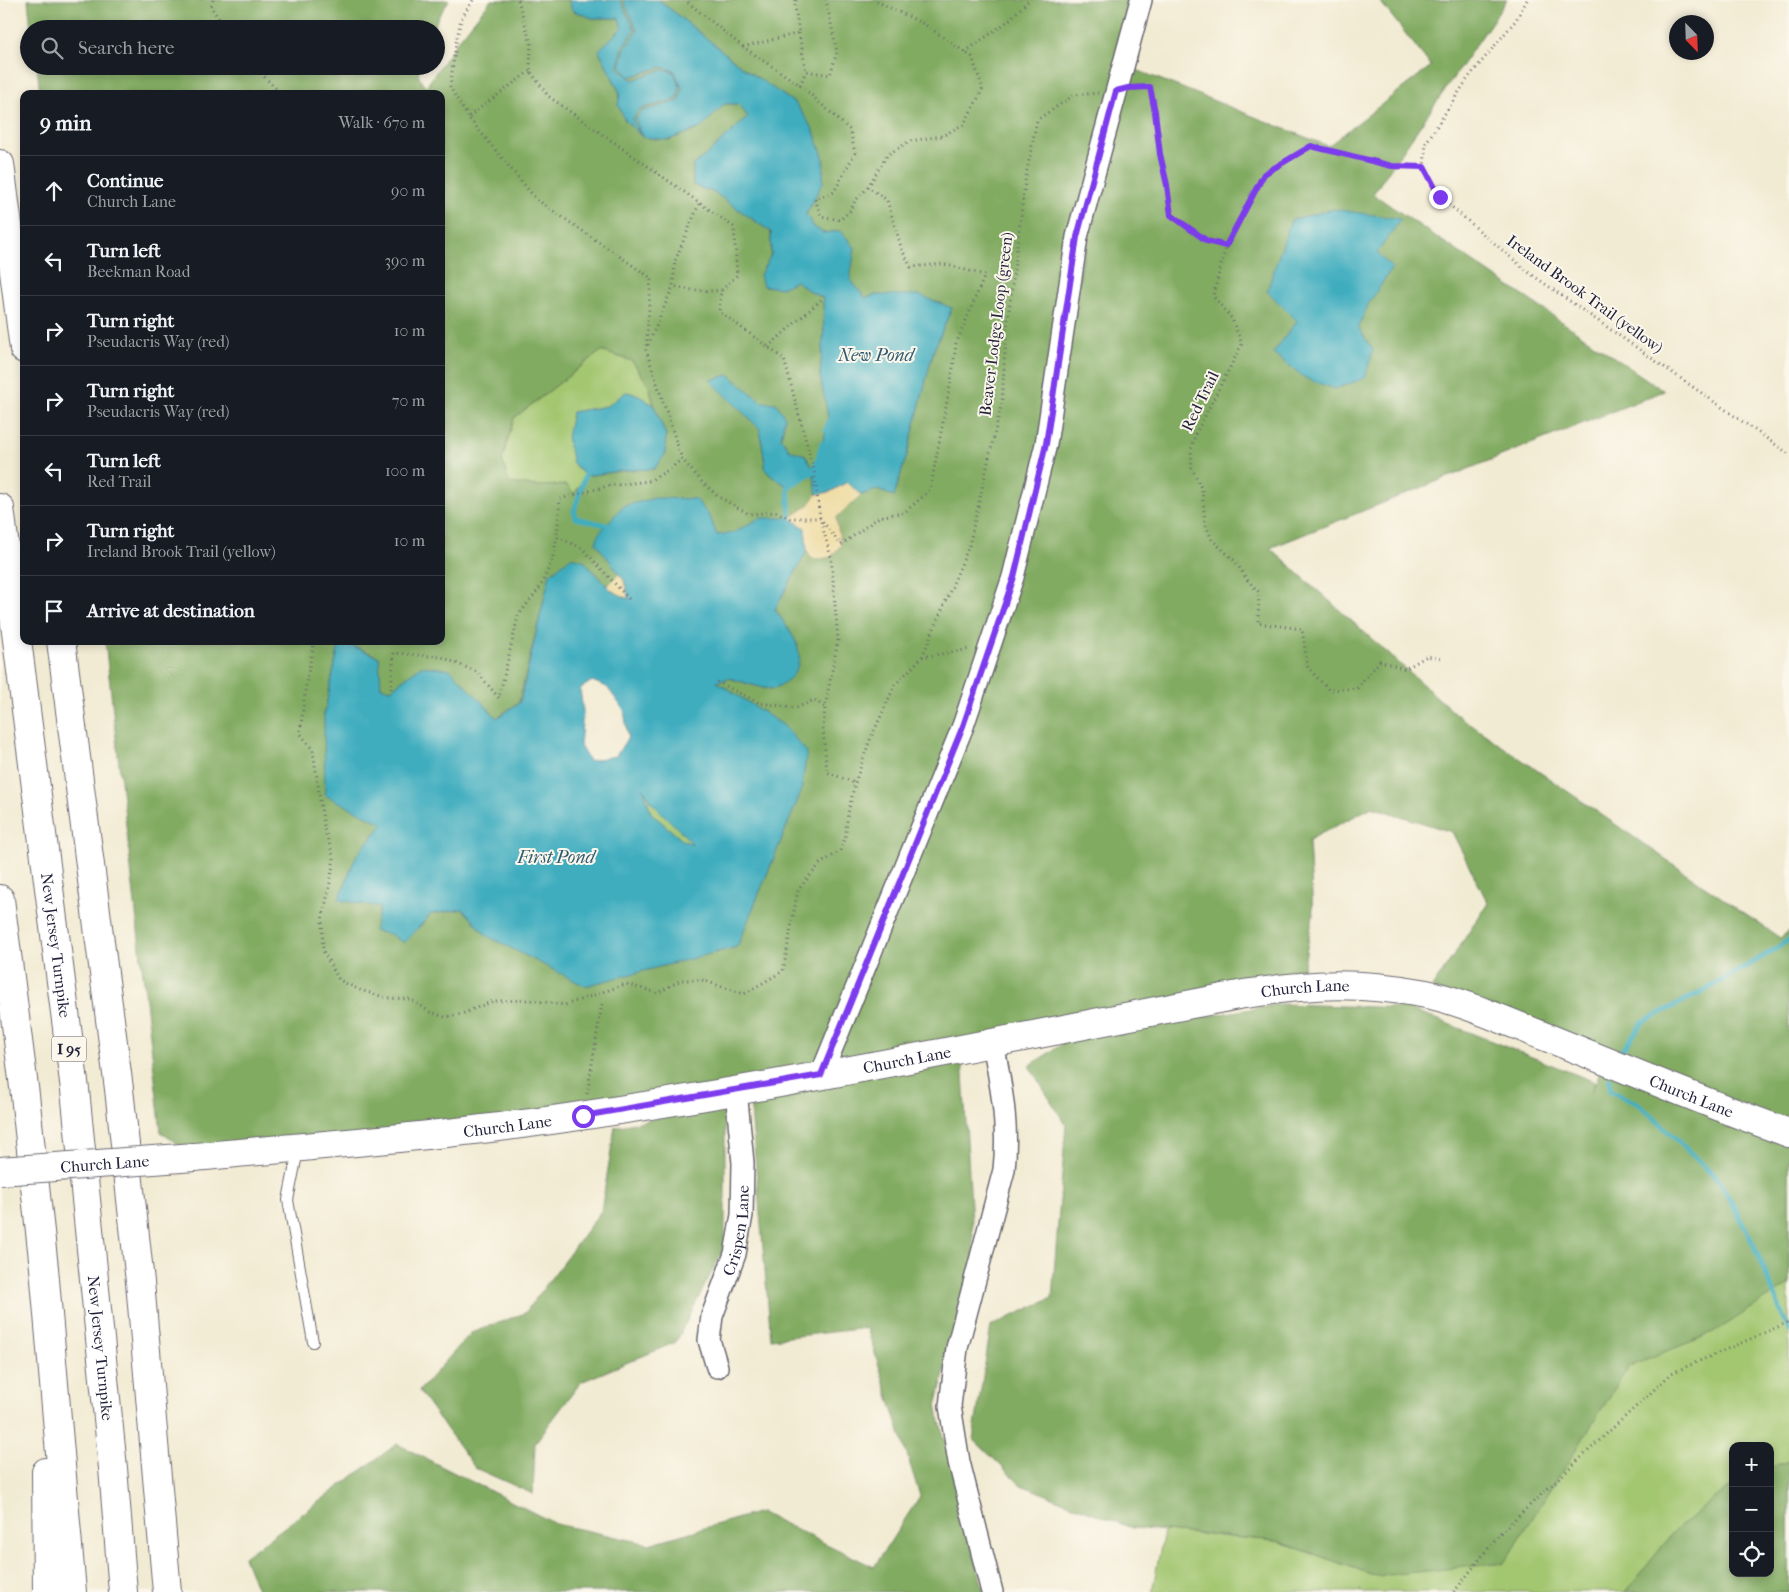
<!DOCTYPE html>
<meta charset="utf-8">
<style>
body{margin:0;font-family:"IM FELL French Canon",serif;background:#242831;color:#f1f3f6}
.controls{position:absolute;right:15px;bottom:15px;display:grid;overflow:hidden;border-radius:10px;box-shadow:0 2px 8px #0003}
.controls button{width:45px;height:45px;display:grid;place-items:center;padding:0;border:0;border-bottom:1px solid #363941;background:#171b24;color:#f1f3f6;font:25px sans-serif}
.compass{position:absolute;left:1669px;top:15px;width:45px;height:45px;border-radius:50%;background:#171b24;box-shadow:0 2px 8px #0003;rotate:157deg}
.stop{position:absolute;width:15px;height:15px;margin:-11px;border:4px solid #7c3aed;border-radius:50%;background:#fff}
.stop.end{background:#7c3aed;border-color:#fff;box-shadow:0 1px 5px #0008}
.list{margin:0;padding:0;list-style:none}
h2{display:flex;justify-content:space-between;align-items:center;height:65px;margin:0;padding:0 20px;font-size:21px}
h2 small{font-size:16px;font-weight:400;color:#9ea1a6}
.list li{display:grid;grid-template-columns:32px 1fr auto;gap:15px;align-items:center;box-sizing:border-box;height:70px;padding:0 20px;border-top:1px solid #363941}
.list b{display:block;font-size:19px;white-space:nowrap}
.list p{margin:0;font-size:16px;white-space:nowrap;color:#9ea1a6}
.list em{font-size:16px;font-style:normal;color:#9ea1a6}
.icon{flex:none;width:28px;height:28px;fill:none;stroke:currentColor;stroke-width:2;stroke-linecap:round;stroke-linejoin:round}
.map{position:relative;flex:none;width:1789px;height:1592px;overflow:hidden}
.search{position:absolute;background:#171b24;box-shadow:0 2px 8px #0003;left:20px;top:20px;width:425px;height:55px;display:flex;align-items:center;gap:12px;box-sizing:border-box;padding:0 18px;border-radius:28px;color:#9ea1a6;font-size:19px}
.panel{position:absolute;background:#171b24;box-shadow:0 2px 8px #0003;left:20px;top:90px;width:425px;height:555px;border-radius:10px}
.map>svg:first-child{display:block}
.green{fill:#a3c670;stroke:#627456;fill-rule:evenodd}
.forest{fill:#82ab62;stroke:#52664e;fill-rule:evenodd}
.sand{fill:#eeda9e;stroke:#887e6c}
.water{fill:#41adbf;stroke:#32687d;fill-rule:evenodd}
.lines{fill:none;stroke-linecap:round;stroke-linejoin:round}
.stream{stroke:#41adbf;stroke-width:5}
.lane-casing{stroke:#6b6870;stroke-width:12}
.street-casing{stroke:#6b6870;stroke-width:24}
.secondary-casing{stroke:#6b6870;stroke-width:30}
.highway-casing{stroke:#6b6870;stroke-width:30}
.path{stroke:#6b6870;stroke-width:3;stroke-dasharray:1 4;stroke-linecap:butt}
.lane{stroke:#fff;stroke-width:10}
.street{stroke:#fff;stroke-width:21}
.secondary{stroke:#fff;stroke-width:28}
.highway{stroke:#fff;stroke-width:28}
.secondary-bridge-casing{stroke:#6b6870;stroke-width:30;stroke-linecap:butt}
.secondary-bridge{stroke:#fff;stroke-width:28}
.route{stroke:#7c3aed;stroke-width:6}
.labels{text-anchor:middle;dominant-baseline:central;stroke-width:4;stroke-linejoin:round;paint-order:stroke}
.shield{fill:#fbf7ec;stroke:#636270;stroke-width:1}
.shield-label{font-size:15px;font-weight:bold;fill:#22223b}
.street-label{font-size:16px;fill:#22223b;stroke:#fbf7ec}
.water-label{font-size:18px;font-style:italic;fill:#2e5a70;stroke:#fbf7ec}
</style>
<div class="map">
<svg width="1789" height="1592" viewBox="0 0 1789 1592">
<rect width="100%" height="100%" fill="#fbf7ec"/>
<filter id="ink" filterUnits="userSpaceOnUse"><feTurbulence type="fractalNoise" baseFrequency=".02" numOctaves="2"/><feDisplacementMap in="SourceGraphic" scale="10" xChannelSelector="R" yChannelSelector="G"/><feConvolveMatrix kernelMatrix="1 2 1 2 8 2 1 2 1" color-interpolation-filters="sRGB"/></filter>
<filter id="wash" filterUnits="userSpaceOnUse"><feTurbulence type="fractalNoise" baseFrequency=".0096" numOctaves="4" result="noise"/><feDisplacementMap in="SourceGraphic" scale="20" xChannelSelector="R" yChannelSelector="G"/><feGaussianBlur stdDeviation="1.12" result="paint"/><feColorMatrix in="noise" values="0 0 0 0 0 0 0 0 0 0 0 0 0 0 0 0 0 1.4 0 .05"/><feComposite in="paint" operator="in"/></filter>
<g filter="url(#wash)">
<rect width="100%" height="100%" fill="#f2ebd3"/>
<path class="green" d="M 601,351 L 632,361 L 649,385 L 654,406 L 639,395 L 626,392 L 608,406 L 572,412 L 573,463 L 585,476 L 574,495 L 535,486 L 509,484 L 502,460 L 514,418 Z
M 642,786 L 652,803 L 694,845 L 682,840 L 651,813 Z
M 1601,1070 L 1789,1140 L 1789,1592 L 1360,1592 L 1361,1590 L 1358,1592 L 1152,1592 L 1164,1531 L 1277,1541 L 1377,1576 ZM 1733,1446 L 1770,1446 L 1770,1573 L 1733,1573 Z"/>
<path class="forest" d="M 28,0 L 449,0 L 437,19 L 434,29 L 31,29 Z
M 491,0 L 569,0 L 572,10 L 592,18 L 619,18 L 622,28 L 599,51 L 620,93 L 618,105 L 625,120 L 640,135 L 632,119 L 640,109 L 677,99 L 661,70 L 632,80 L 618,68 L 623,46 L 635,30 L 620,0 L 623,0 L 638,31 L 625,48 L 631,77 L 662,67 L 674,70 L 682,88 L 679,101 L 642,111 L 642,137 L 668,140 L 701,128 L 724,104 L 739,104 L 748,117 L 710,152 L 693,165 L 693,185 L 715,193 L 771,232 L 771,255 L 760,275 L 781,288 L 796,280 L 809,291 L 823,298 L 824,330 L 820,376 L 829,421 L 814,471 L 830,492 L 877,490 L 894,496 L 909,448 L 933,352 L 952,308 L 876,295 L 865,298 L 850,279 L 841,231 L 823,233 L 813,226 L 806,214 L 815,199 L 824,159 L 813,129 L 796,104 L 742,67 L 659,0 L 1141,0 L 1124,65 L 1328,146 L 1431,66 L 1379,0 L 1507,0 L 1373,194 L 1664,391 L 1270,548 L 1457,715 L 1780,938 L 1789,931 L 1789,1122 L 1432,988 L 1488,903 L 1452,832 L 1372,807 L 1309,840 L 1313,915 L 1300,986 L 821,1075 L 195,1157 L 161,1132 L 105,641 L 340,641 L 324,715 L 384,824 L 356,856 L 380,907 L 390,934 L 404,943 L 431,914 L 463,909 L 487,936 L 737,947 L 801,792 L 783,725 L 717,682 L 729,678 L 763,688 L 774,689 L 781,684 L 798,645 L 775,609 L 807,551 L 760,518 L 733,534 L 717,535 L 710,517 L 624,580 L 612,591 L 583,560 L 550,574 L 519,702 L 497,718 L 421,666 L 391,689 L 380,687 L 379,657 L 343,641 L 441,641 L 441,94 L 40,94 L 37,66 L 421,66 L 418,74 L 425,88 L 456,43 ZM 1121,75 L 1049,431 L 1048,431 ZM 601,351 L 632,361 L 649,385 L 654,406 L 666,435 L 654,469 L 627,470 L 585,476 L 574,495 L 567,485 L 535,486 L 509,483 L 502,460 L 514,418 ZM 729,375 L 762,402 L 785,417 L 781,438 L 790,450 L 805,455 L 788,487 L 766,471 L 760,429 Z
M 1281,1004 L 1408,1008 L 1595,1082 L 1591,1093 L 1601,1070 L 1789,1140 L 1789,1284 L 1713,1333 L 1629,1366 L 1504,1563 L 1377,1576 L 1277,1541 L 1132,1528 L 1021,1485 L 973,1439 L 991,1326 L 1052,1298 L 1066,1125 L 1029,1066 L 1070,1039 Z
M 962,1057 L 974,1255 L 936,1406 L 984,1592 L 258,1592 L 244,1557 L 397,1444 L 556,1524 L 649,1544 L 760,1512 L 874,1567 L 920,1496 L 867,1328 L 771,1339 L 750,1099 Z
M 725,1104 L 725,1246 L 676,1342 L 581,1382 L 535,1443 L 533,1494 L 475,1468 L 419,1391 L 471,1333 L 525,1313 L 567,1257 L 601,1211 L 615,1127 Z
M 1789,1461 L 1789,1592 L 1626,1592 L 1676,1529 L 1733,1484 L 1733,1573 L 1770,1573 L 1770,1467 Z"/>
<path class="sand" d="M 847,482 L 854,484 L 861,495 L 836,518 L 841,545 L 831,557 L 820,559 L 811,558 L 807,551 L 805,528 L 790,518 L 809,505 L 817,494 L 830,492 Z
M 619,574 L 624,580 L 629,599 L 612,591 L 607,586 Z"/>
<path class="water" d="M 569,0 L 620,0 L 635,30 L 623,46 L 618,67 L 632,80 L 662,70 L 673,71 L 680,87 L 677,99 L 640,109 L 632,119 L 641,136 L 625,120 L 618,105 L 620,93 L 599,50 L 622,28 L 619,18 L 592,18 L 572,10 Z
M 623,0 L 659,0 L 742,67 L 796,104 L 813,129 L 824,159 L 823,182 L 806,214 L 813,226 L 823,233 L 841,231 L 855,248 L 850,279 L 865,298 L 876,295 L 919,295 L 952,308 L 933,352 L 909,448 L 894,496 L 877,490 L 861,495 L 847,482 L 830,492 L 817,494 L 813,471 L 788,487 L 766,471 L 760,429 L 710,380 L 729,375 L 762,402 L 776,403 L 785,417 L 781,438 L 790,450 L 805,455 L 814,470 L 829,421 L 820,376 L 824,330 L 823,298 L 809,291 L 796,281 L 781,288 L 763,286 L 760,275 L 771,255 L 771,232 L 715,193 L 693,185 L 693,165 L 710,152 L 748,117 L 739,104 L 724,104 L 701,128 L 668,140 L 642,137 L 635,119 L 642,111 L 679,101 L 682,88 L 674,70 L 661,67 L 630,77 L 620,66 L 625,48 L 638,31 Z
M 1333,209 L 1401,219 L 1377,253 L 1392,268 L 1369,303 L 1358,327 L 1373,350 L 1365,378 L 1335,389 L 1305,378 L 1273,353 L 1297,321 L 1267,291 L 1291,220 Z
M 626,392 L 639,395 L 654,406 L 666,435 L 665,455 L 654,469 L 627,470 L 585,476 L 573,463 L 567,438 L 572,412 L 607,406 Z
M 655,498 L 696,499 L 710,517 L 717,535 L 733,533 L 760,518 L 790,518 L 805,528 L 807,551 L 775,609 C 788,630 810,650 793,675 C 789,680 780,685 774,689 L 763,688 L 729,678 L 717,682 L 783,725 L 807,752 L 801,792 L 737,947 L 585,986 L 487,936 L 463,909 L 431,914 L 404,943 L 390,934 L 374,931 L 380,907 L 339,900 L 356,856 L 383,824 L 325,795 L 324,715 L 340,641 L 379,657 L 381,687 L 391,689 L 421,666 L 450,669 L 497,718 L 520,702 L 550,574 L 571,557 L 583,560 L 612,591 L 629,599 L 624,580 L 596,543 L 599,533 L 623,506 ZM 592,681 L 607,687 L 624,710 L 628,737 L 616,756 L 589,761 L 580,746 L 583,711 L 580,689 ZM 643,787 L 652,803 L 693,844 L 682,840 L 651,813 Z"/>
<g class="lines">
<path class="stream" d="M 826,430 L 829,421
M 585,476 L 574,511 L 576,518 L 606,525
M 790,518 L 788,487 L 814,471 L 822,443
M 1619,1055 L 1643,1022 L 1707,989 L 1776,949 L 1789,939
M 1610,1079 L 1610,1091 L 1639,1104 L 1673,1136 L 1721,1183 L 1752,1241 L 1789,1331"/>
</g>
</g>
<g filter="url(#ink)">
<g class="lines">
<g class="lane-casing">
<path id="lane" d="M 298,1150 L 288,1200 L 313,1342"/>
</g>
<g class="street-casing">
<g id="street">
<path d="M 821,1075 L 963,726 L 1013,577 L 1046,444 L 1077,237 L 1141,0"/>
<path id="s1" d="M 717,1367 L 709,1340 L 712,1316 L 735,1254 L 742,1215 L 743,1163 L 736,1090"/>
<path d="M 992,1592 L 959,1462 L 950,1406 L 957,1348 L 1004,1170 C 1009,1123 1001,1088 993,1042"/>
</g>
</g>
<g class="secondary-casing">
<g id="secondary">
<path id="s2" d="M 195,1157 C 319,1145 443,1136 566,1118 C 793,1085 1018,1037 1244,994 C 1262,992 1281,988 1300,987 C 1340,983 1382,986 1421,993 C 1461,1000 1507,1022 1546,1037 C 1627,1069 1707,1104 1789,1133"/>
</g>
</g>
<g class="highway-casing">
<g id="highway">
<path d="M 0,164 L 24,349"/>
<path id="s3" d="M 0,508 L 75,1090 L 113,1468 L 123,1592"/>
<path d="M 61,641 L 119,1089 L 140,1282 L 167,1592"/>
<path d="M 0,899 L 25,1095 L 44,1268 L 72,1592"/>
<path d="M 46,1472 L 47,1592"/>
</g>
</g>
<path class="path" d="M 213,0 L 211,7 L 226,29
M 518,0 L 531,44 L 530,71 L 548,96 L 734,227 L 737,275 L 721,291 L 719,311 L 784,359 L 814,471 L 820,518 L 831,557 L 838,640 L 825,707 L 823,729 L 827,772 L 855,783
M 1527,0 L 1516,20 L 1468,78 L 1426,143 L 1424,167 L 1440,197 L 1528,272 L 1789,454
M 799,33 L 806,71 L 830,75 L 837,52 L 826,0
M 743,47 L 799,33 L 795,7 L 796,0
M 965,52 L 1008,21 L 1029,0
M 254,66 L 281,94
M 530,71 L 468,117 L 536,199 L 651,278 L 646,350 L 682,459
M 800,85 L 806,71
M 1136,88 L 1150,87 L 1155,112 L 1160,154 L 1167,185 L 1171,215 L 1207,241 L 1226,246
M 468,117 L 450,87 L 456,43 L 461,19 L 473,0
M 1424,167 L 1392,166 L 1311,146 L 1265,174 L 1226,246 L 1213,296 L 1232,319 L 1242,344 L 1195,435 L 1191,450 L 1192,468 L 1202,490 L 1205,523 L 1212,540 L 1235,561 L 1248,581 L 1259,592 L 1258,623 L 1302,629 L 1308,668 L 1329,690 L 1357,688 L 1380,661 L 1405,669 L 1427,656 L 1443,659
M 868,187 L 887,155 L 910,141 L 942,136 L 964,124 L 983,89 L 972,57 L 924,24 L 874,0
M 699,204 L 675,261 L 673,286 L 692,290 L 721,291
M 648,345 L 673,286
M 768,347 L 822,299
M 629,599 L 582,548 L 557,537 L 560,499 L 607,486 L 649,481 L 670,469 L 682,459 L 702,482 L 719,497 L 749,514 L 776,512 L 790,518 L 820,518 L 841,545 L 879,517 L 905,512 L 930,490 L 952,375 L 956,344 L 985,275 L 943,264 L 911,267 L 902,250 L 887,200 L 868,187 L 855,201 L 851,210 L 840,220 L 821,216 L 815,199 L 834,192 L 855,153 L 850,130 L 800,85 L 743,47 L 685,0
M 314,641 L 306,685 L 300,733 L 313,750 L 324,828 L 334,858 L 329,889 L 322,920 L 323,951 L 339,980 L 360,990 L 387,998 L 410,999 L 430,1012 L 445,1017 L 462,1014 L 493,1001 L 530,1000 L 565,1005 L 626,984 L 658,993 L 681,980 L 702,980 L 744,994 L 783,971 L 798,890 L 820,864 L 840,851 L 845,838 L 848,813 L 855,783 L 869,742 L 895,685 L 922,657 L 969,546 L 1002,401 L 1006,334 L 1026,175 L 1037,120 L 1074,95 L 1098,93
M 922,657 L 971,649
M 717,682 L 760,703 L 796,708 L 814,700 L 825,707
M 391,689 L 394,653 L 442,657 L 477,672 L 499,698 L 518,616 L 541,586 L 553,557 L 557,537
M 587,1094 L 602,1004
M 1454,1592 L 1501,1532 L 1672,1373 L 1789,1322"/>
<use href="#lane" class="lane"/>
<use href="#street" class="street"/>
<use href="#secondary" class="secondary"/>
<use href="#highway" class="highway"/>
<g class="secondary-bridge-casing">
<g id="secondary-bridge">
<path id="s4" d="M 0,1171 L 195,1157"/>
</g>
</g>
<use href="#secondary-bridge" class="secondary-bridge"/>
</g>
</g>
<g class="lines" filter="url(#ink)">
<path class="route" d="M 583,1116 L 821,1075 L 963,726 L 1014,577 L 1046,444 L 1077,237 L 1116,91 L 1128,88 L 1150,87 L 1155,112 L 1160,154 L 1167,185 L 1171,215 L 1207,241 L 1226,246 L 1264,174 L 1311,146 L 1392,166 L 1424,167 L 1440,197"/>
</g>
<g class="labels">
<rect class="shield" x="51.5" y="1036.5" width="35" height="25" rx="4"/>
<g class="shield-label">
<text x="69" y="1049">I 95</text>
</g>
<g class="street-label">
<text transform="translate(1585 294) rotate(36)">Ireland Brook Trail (yellow)</text>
<text transform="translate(996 324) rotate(-83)">Beaver Lodge Loop (green)</text>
<text transform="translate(1200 401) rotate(-64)">Red Trail</text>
<text stroke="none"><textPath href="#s3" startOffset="441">New Jersey Turnpike</textPath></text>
<text stroke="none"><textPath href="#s2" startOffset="1124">Church Lane</textPath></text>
<text stroke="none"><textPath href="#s2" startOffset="719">Church Lane</textPath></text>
<text stroke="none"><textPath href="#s2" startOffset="1530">Church Lane</textPath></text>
<text stroke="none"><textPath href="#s2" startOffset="314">Church Lane</textPath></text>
<text stroke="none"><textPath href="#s4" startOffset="105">Church Lane</textPath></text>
<text stroke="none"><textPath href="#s1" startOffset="142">Crispen Lane</textPath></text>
<text stroke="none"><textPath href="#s3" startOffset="846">New Jersey Turnpike</textPath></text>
</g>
<g class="water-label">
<text x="876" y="355">New Pond</text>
<text x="556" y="857">First Pond</text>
</g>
</g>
</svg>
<div class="controls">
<button>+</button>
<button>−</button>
<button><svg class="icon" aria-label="locate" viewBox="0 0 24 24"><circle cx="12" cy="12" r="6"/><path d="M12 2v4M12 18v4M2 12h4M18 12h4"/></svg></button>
</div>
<svg class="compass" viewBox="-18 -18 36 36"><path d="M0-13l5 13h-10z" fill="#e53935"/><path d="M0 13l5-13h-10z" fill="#9ea1a6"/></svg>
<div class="stop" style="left:583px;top:1116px"></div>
<div class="stop end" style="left:1440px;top:197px"></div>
<div class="search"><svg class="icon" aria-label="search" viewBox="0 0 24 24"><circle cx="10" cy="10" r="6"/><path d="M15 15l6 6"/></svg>Search here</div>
<section class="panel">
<h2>9 min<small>Walk · 670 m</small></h2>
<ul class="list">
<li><svg class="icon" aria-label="ahead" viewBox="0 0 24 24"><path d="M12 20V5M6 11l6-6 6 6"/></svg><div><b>Continue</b><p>Church Lane</p></div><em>90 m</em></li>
<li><svg class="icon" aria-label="left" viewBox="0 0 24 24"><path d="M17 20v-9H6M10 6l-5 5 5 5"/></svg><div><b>Turn left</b><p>Beekman Road</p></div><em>390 m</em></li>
<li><svg class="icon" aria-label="right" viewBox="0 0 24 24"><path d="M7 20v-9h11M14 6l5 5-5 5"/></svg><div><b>Turn right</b><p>Pseudacris Way (red)</p></div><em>10 m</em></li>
<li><svg class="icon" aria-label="right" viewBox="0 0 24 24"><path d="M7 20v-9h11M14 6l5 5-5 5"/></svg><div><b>Turn right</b><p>Pseudacris Way (red)</p></div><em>70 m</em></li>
<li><svg class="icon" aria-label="left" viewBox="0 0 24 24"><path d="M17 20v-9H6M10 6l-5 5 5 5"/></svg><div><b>Turn left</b><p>Red Trail</p></div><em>100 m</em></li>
<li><svg class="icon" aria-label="right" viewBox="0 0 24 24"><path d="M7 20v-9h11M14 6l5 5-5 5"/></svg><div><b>Turn right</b><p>Ireland Brook Trail (yellow)</p></div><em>10 m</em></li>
<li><svg class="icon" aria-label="arrive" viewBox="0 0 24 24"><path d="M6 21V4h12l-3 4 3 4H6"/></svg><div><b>Arrive at destination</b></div></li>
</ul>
</section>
</div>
